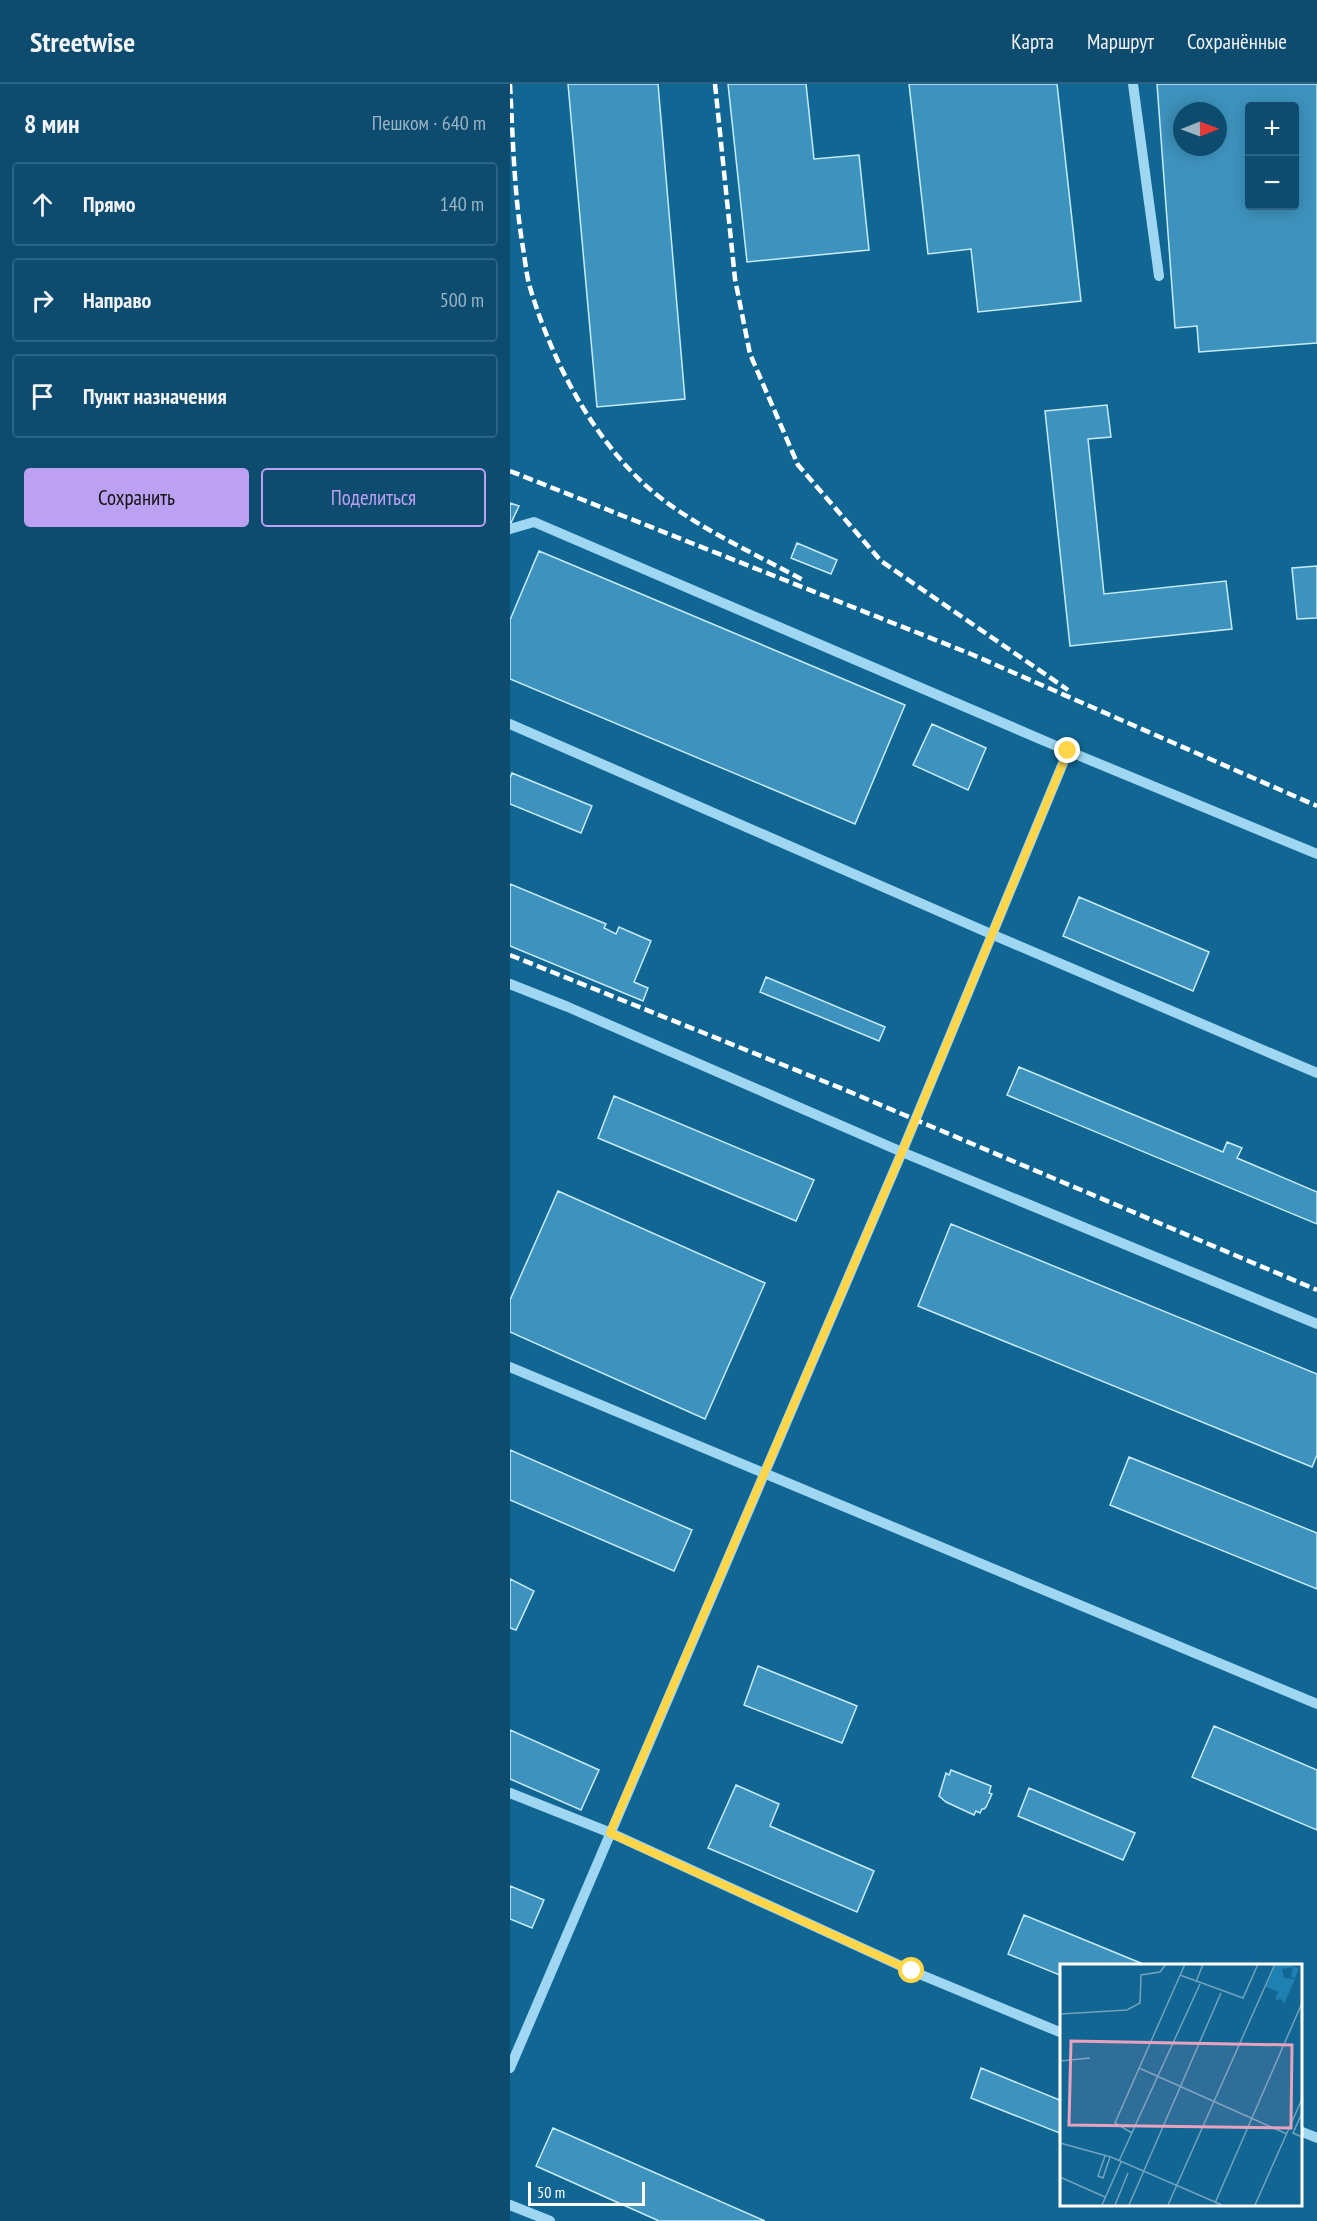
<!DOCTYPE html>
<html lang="ru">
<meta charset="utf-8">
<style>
body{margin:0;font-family:"PT Sans Narrow",sans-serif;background:#165374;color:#f1f3f6}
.controls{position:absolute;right:18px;top:18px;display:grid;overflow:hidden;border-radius:6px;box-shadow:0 3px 15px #0003}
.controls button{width:54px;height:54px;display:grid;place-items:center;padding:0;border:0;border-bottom:2px solid #2d6382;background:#0d4c6f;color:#f1f3f6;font:30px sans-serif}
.compass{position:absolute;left:663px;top:18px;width:54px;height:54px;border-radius:50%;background:#0d4c6f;box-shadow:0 3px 15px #0003;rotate:89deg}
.scale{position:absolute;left:18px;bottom:15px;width:117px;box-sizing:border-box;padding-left:6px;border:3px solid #fff;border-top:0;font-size:16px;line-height:21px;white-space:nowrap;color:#fff;-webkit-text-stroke:4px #116694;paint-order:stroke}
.stop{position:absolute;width:18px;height:18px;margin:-14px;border:4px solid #ffd54a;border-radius:50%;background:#fff}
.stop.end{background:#ffd54a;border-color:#fff;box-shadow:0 2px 6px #0008}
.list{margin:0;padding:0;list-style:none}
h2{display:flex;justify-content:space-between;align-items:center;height:78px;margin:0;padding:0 24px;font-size:26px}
h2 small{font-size:20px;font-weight:400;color:#9ab4c3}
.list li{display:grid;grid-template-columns:39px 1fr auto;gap:18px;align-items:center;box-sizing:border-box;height:84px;margin:0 12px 12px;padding:0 12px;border:2px solid #2d6382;border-radius:6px}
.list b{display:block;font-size:22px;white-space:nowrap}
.list em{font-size:20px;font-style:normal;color:#9ab4c3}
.actions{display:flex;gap:12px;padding:18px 24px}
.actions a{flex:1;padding:14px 0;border:2px solid #bca0f2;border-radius:6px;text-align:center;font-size:21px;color:#bca0f2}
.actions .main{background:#bca0f2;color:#111}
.icon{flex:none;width:33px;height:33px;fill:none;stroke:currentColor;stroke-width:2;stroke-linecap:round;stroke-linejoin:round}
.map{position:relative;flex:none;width:807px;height:2137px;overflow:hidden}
header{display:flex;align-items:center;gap:36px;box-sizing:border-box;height:84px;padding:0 30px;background:#0d4c6f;border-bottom:2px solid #2d6382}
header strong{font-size:28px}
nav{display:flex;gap:33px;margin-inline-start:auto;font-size:21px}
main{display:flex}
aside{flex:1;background:#0d4c6f}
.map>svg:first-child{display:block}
.building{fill:#3e93be;stroke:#c7ebfd;stroke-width:1.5;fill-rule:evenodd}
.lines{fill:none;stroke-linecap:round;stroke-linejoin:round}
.minor{stroke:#9fd7f3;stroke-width:10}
.rail{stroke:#fff;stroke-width:4.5;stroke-dasharray:10 4.5;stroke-linecap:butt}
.route{stroke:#ffd54a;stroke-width:8}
.inset-road{fill:none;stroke:#70a3bf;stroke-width:1.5}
.view{fill:#e7a3bd;fill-opacity:0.15;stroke:#e7a3bd;stroke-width:3}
.inset-edge{fill:none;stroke:#fff;stroke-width:3}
</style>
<header>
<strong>Streetwise</strong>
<nav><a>Карта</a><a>Маршрут</a><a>Сохранённые</a></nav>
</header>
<main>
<aside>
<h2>8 мин<small>Пешком · 640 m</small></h2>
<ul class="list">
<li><svg class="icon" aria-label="ahead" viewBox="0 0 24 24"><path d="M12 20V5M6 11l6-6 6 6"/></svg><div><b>Прямо</b></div><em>140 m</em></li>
<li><svg class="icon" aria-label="right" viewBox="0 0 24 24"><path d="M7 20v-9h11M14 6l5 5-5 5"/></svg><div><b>Направо</b></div><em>500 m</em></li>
<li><svg class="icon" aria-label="arrive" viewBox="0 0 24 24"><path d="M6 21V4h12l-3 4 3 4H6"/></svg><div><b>Пункт назначения</b></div></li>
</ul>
<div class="actions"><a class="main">Сохранить</a><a>Поделиться</a></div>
</aside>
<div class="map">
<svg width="807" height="2137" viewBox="0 0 807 2137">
<rect width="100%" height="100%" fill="#116694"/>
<path class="building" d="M 58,0 L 148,0 L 175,315 L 87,323 Z
M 218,0 L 296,0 L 304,75 L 349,71 L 359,166 L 237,178 Z
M 399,0 L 547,0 L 571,217 L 468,228 L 461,165 L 418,170 Z
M 647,0 L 807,0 L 807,259 L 689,268 L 687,242 L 665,244 ZM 740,22 L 784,22 L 784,122 L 740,122 ZM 672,27 L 708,27 L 708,63 L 672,63 Z
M 597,321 L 601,353 L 578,355 L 594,510 L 716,497 L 722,545 L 560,562 L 535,327 Z
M 0,419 L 9,422 L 0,441 Z
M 287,459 L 327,476 L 321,490 L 281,474 Z
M 29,467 L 395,621 L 345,740 L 0,595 L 0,536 Z
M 807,482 L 807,534 L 787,535 L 782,484 Z
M 422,640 L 476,664 L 458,706 L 403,681 Z
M 2,689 L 82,722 L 71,749 L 0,720 L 0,694 Z
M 0,800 L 96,840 L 94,844 L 106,850 L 109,843 L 141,857 L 124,898 L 138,904 L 133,917 L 0,862 Z
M 569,813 L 699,868 L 683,907 L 553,852 Z
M 256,893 L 375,943 L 369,957 L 250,908 Z
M 509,983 L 713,1068 L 717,1058 L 732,1064 L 727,1074 L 807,1108 L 807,1140 L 497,1011 Z
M 104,1012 L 304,1096 L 286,1137 L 88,1054 Z
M 48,1107 L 255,1199 L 195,1335 L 0,1248 L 0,1216 Z
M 441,1140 L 807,1290 L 807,1371 L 802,1383 L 408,1222 Z
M 0,1366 L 182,1446 L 164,1487 L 0,1416 Z
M 619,1373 L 807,1449 L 807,1505 L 600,1421 Z
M 0,1495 L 24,1507 L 6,1546 L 0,1544 Z
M 248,1582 L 347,1622 L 332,1659 L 234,1621 Z
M 704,1642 L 807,1686 L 807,1746 L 682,1693 Z
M 0,1646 L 89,1686 L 71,1726 L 0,1695 Z
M 441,1686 L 481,1702 L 479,1709 L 482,1710 L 476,1723 L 474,1725 L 472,1725 L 470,1729 L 466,1727 L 464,1731 L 436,1718 L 429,1712 L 436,1689 L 439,1691 Z
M 226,1701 L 269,1720 L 260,1742 L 364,1787 L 347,1828 L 198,1764 Z
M 519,1704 L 625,1749 L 613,1776 L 508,1732 Z
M 0,1802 L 34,1816 L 22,1844 L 0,1835 Z
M 514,1831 L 633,1880 L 632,1882 L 552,1882 L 552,1892 L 498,1870 Z
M 471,1984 L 552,2017 L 552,2050 L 461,2014 Z
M 43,2044 L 255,2137 L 149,2137 L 26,2082 Z"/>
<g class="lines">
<path class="minor" d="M 623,0 L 649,192
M 0,445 L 24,438 L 558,667 L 807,770
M 0,640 L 481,850 L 807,989
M 0,900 L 58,923 L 392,1068 L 807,1240
M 0,1283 L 807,1620
M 0,1709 L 101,1749 L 402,1887 L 552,1949
M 0,1984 L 392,1068 L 558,667
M 790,2047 L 807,2054
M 0,2121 L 40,2137"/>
<path class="rail" d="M 0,0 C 3,55 4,110 13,164 C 15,175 16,188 19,200 C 40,272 78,347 133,399 C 176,439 242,468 293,496
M 205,0 L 225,195 L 240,270 L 288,381 L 371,477 L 558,606
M 0,387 L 461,570 L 807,722
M 0,871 L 333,1005 L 807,1206"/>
</g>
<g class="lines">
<path class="route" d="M 402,1887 L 100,1749 L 392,1068 L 558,667"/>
</g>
<g transform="translate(550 1880)">
<rect width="242" height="242" fill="#116694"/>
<path d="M 216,0 L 230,0 L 239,5 L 235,14 L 231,13 L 233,3 L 222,5 L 224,14 L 235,15 L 224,40 L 221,35 L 215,36 L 218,28 L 206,23 Z" fill="#1f80b2"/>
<path class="inset-road" d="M 120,11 L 183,34 L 198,0M 136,18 L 143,0M 0,50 L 67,46 L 80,39 L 81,11 L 100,8 L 106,0M 0,97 L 30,94M 79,104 L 227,170M 242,149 L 233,169 L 242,173M 72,169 L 55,159 L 125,0M 0,179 L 51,193 L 162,241M 45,192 L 38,212 L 43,214 L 50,193M 59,197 L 140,20M 0,213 L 45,233M 155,239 L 242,39M 42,241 L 61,198M 55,241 L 68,209M 69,241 L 161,29M 108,241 L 215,0M 195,241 L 242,135"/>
<path class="view" d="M 11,77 L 232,81 L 231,164 L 9,161 Z"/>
<rect width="242" height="242" class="inset-edge"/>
</g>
</svg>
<div class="controls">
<button>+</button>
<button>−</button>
</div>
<svg class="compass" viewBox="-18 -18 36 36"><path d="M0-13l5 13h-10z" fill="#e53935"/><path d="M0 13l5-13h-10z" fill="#9ab4c3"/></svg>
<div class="scale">50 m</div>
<div class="stop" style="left:402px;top:1887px"></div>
<div class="stop end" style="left:558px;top:667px"></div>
</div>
</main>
